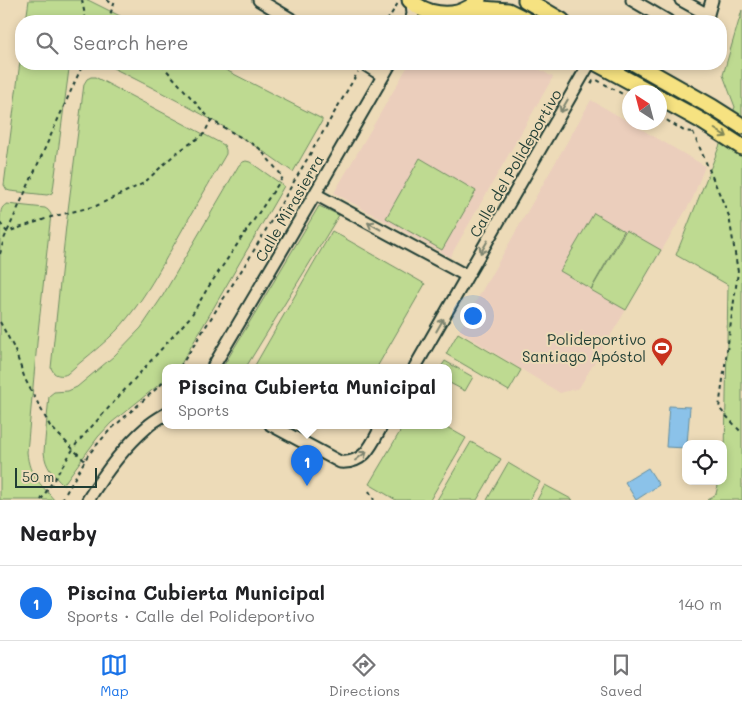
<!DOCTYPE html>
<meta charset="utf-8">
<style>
body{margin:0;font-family:Mali,sans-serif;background:#f6f6f6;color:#202124}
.controls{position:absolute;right:15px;bottom:15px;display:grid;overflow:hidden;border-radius:10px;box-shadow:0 2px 8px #0003}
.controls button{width:45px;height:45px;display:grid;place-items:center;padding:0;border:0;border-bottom:1px solid #e0e0e0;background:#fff;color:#202124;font:25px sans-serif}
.compass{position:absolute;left:622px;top:85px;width:45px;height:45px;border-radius:50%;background:#fff;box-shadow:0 2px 8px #0003;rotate:324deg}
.scale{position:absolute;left:15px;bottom:12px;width:82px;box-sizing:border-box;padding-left:5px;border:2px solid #1f3d34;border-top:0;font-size:14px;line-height:18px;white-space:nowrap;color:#1f3d34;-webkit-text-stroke:4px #eddbb8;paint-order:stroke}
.you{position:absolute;left:472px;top:315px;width:18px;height:18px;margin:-12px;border:4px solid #fff;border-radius:50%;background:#1a73e8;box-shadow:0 0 0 8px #1a73e833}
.badge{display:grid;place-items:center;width:32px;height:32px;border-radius:50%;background:#1a73e8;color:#fff;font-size:16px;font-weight:700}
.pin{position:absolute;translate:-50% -41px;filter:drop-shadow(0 1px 2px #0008)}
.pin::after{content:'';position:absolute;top:26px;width:18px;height:15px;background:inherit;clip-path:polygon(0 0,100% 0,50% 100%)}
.popup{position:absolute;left:162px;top:364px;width:290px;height:65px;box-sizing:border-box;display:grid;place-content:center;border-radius:10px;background:#fff;filter:drop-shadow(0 1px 4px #0005);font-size:16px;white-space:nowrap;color:#757577}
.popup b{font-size:19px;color:#202124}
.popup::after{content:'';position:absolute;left:50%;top:100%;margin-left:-10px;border:10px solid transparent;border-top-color:#fff}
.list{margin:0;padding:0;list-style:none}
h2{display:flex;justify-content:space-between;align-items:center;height:65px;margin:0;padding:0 20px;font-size:21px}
h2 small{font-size:16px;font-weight:400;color:#757577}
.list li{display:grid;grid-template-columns:32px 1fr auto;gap:15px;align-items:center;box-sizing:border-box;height:75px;padding:0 20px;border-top:1px solid #e0e0e0}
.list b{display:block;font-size:19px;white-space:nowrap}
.list p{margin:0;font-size:16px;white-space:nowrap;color:#757577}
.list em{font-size:16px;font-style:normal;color:#757577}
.icon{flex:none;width:28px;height:28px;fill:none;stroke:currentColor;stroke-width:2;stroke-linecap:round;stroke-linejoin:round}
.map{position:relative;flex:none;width:742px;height:500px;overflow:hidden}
.search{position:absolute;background:#fff;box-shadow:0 2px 8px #0003;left:15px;right:15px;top:15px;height:55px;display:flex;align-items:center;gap:12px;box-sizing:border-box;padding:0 18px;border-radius:20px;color:#757577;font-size:19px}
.sheet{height:140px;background:#fff}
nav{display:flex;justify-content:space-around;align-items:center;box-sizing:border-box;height:70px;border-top:1px solid #e0e0e0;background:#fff;font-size:14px;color:#757577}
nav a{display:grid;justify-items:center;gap:2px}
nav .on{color:#1a73e8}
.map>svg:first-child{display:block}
.built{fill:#ebcebc}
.green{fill:#beda91;stroke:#6e8c62}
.water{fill:#8bc2e9;stroke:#608da1}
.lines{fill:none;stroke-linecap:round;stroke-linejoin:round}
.minor-casing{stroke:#1f3d34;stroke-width:15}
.major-casing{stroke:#1f3d34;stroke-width:19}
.path{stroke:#1f3d34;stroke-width:2;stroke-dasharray:4 4;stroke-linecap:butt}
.minor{stroke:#eddbb8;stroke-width:11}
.major{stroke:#f6e281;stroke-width:15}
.oneway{stroke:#7c846f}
.oneway2{stroke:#808757}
.labels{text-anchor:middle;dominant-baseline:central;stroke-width:4;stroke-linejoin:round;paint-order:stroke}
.street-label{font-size:15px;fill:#1f3d34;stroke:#eddbb8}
.poi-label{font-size:15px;fill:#1f3d34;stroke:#eddbb8;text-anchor:end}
</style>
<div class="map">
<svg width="742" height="500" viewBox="0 0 742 500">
<rect width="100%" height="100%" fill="#eddbb8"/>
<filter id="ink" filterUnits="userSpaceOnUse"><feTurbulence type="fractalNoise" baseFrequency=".02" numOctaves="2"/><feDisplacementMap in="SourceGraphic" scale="10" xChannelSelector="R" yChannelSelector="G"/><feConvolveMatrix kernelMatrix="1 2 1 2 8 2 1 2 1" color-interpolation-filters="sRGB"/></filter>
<g filter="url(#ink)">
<path class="built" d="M 409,64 L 530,64 L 553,77 L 450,257 L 334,193 Z
M 591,100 L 705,166 L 692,200 L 579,388 L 560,393 L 459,331 Z"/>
<path class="green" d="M 29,0 L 88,0 L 130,21 L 26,21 Z
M 742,10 L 742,500 L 707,500 L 716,494 L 719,481 L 723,481 L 723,462 L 725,454 L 728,285 L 676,255 L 735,107 L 723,75 Z
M 21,54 L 21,64 L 67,64 L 69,69 L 53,190 L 52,193 L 47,195 L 10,191 L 7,190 L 4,185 Z
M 105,64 L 214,64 L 322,119 L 322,121 L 293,172 C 234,129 170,96 105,64 Z
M 91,77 L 95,77 L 207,136 L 224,145 L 226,150 L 226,154 C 208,185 190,216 172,248 C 159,271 146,295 129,316 C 112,339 88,355 67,374 C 63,376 58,376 54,373 L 51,368 L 66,226 L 84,84 L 87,79 Z
M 420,158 L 476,191 L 442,250 L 386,218 Z
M 246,161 L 250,162 L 284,186 L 181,364 L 178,367 L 166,367 L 166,379 L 111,423 L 98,437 L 63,485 C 53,475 45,467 44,452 L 49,396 L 54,392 L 68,391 L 77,387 L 114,356 L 141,328 L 162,297 L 239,165 L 243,162 Z
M 7,204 L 45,208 L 48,210 L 51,214 L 38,332 L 27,452 C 29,477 40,482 54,500 L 0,500 L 0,219 C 1,213 0,207 7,204 Z
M 319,206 L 339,215 L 246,367 L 230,367 L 224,365 Z
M 594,213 L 624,231 L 591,289 L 560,271 Z
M 626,230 L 661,250 L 626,310 L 591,290 Z
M 332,231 L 425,284 L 377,367 L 254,367 Z
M 458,333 L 521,370 L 509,391 L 446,354 Z
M 445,361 L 473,377 L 465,391 L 448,382 L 448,367 L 441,367 Z
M 404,425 L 443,425 L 466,438 L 430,500 L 396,500 L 369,484 Z
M 471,442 L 501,459 L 477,500 L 437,500 Z
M 508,463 L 540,482 L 529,500 L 487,500 Z
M 545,485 L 573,500 L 537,500 Z"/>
<path class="water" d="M 669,406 L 690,407 L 687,444 L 686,444 L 686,448 L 666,447 Z
M 648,468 L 659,485 L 636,500 L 625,482 Z"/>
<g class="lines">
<g class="minor-casing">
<path id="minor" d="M 259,0 L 294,21
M 632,0 L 668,21
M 681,0 L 708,15
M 411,21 L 413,14 L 412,2
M 706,21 L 712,0
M 364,64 L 383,76
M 315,194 L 467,276 L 415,367
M 467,276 L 589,64
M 213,367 L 315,194 L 390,64
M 271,425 L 340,462 C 365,464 372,444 382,425
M 88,500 C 104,474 124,447 147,427 C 152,422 159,418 166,414"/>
</g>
<g class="major-casing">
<path id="major" d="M 410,0 C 425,15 451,19 469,8 C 473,6 476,2 478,0
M 526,0 L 562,21
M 469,8 L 508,11 L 528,21
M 598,64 L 650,92
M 636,64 L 712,107 L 742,126
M 660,98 L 700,120 L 742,147"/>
</g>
<path class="path" d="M 82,0 L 86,21
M 107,0 L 114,5
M 108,21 L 115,0
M 387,21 L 398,3
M 569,64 L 572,65 L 574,69
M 591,84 L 593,81 L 597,80 L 630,98
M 660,116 L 684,131 L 693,132
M 693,132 L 729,216 L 738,272 L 719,408 L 742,433
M 0,223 L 7,232 L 51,217 L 96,206 L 144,183 L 175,154 L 204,134 L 211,120
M 0,254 L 4,239 L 83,64
M 0,322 L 14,348 L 25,379 L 50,426 L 85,461
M 180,367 L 250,257 L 358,72
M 369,491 L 374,500
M 41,500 L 77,443 L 191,316 L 209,286 L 283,177 L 259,148 L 211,120 L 161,64
M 62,500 L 88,455 L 109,431 L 166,380"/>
<use href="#minor" class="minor"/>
<use href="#major" class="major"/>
</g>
<defs><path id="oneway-shaft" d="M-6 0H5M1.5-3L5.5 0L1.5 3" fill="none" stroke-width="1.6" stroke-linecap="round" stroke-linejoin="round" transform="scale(1.25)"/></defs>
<g class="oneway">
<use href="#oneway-shaft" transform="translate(564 106) rotate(120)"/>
<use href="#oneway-shaft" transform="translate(374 226) rotate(-151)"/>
<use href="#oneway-shaft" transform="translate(484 247) rotate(120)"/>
<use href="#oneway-shaft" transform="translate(440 325) rotate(-60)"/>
<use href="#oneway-shaft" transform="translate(361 456) rotate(-37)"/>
</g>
<use class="oneway2" href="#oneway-shaft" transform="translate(721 133) rotate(32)"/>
</g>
<defs>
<g id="stadium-pin" transform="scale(1.125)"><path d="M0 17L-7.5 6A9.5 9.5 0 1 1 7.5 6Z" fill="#c8321e" stroke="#eddbb8"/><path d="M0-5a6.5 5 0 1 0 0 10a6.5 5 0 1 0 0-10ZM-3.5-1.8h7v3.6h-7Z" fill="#fff"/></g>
</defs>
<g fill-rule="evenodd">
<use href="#stadium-pin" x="662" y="348"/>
</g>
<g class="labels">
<g class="street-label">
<text transform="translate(515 163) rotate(-60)">Calle del Polideportivo</text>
<text transform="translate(289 208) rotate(-60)">Calle Mirasierra</text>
</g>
<g class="poi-label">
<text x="646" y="339">Polideportivo<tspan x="646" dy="17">Santiago Apóstol</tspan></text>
</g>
</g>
</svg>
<div class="controls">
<button><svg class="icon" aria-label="locate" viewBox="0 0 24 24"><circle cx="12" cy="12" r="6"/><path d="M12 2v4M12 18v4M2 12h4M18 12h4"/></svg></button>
</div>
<svg class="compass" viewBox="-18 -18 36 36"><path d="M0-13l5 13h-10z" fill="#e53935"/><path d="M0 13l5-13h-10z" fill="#757577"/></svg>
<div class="scale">50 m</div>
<div class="you"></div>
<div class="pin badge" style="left:307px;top:486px">1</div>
<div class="popup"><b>Piscina Cubierta Municipal</b>Sports</div>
<div class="search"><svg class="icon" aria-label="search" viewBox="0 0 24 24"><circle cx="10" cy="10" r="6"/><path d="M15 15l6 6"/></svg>Search here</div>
</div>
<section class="sheet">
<h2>Nearby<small></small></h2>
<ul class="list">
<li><span class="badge">1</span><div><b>Piscina Cubierta Municipal</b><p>Sports · Calle del Polideportivo</p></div><em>140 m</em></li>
</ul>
</section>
<nav>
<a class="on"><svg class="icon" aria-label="map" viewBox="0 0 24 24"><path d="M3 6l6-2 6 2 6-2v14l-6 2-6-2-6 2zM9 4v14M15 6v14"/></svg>Map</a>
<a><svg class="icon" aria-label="directions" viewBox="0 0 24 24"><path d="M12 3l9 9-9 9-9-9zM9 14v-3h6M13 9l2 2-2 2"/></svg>Directions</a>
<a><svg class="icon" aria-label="saved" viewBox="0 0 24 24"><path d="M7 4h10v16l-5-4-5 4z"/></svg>Saved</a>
</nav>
